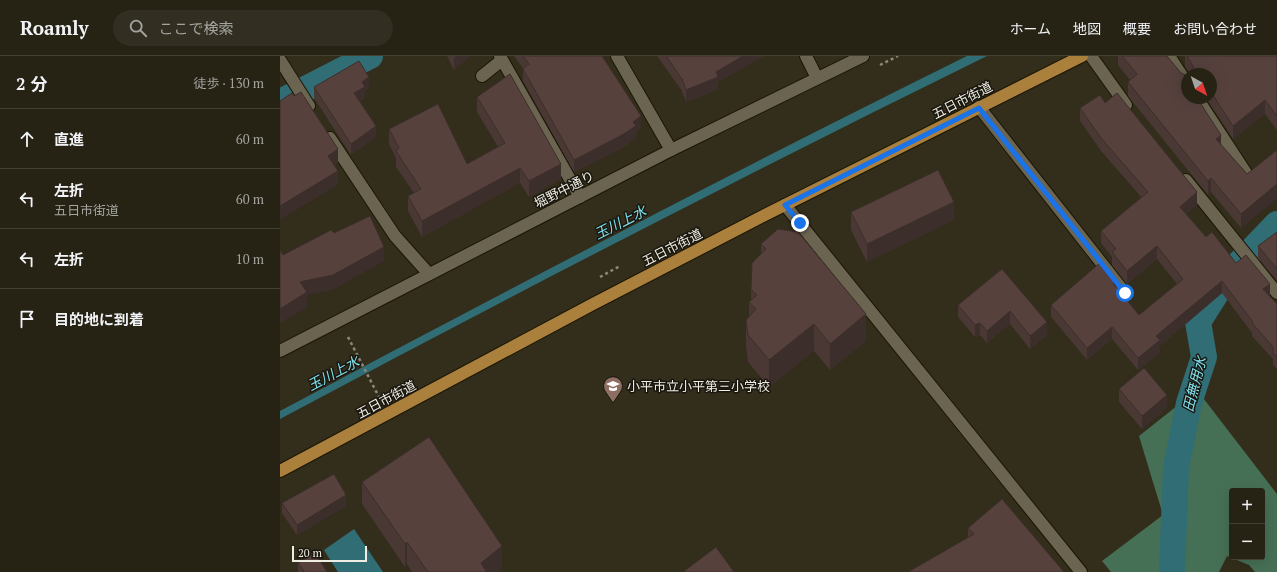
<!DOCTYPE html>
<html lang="ja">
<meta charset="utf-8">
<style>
body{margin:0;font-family:"PT Serif","Noto Sans JP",serif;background:#322f22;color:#f1f3f6}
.controls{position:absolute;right:12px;bottom:12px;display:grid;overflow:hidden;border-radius:4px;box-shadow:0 4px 16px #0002}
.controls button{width:36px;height:36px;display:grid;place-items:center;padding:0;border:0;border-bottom:1px solid #423f34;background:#262214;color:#f1f3f6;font:20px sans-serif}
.compass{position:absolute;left:901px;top:12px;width:36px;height:36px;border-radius:50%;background:#262214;box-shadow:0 4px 16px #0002;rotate:140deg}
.scale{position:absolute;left:12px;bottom:10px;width:75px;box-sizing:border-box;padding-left:4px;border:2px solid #f0ede2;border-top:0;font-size:11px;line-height:14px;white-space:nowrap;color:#f0ede2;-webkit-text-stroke:3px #18160e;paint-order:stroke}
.stop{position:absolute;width:12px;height:12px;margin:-9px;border:3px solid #1a73e8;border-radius:50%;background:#fff}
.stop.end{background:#1a73e8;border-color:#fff;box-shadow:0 1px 4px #0008}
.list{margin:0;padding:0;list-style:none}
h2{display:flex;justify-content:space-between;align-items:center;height:52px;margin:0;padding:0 16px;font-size:17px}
h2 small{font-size:13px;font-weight:400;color:#a4a4a0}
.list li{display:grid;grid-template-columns:26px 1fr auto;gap:12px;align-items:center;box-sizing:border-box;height:60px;padding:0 16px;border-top:1px solid #423f34}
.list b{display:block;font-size:15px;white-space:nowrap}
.list p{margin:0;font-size:13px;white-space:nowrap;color:#a4a4a0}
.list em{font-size:13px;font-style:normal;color:#a4a4a0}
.icon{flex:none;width:22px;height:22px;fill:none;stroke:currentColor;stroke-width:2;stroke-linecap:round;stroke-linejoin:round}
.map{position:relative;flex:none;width:997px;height:516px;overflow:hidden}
header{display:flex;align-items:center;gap:24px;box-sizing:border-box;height:56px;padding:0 20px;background:#262214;border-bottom:1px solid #423f34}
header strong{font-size:19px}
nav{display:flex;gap:22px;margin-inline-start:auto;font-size:14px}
.search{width:280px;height:36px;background:#322f22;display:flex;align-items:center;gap:10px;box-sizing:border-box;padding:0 14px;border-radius:22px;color:#a4a4a0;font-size:15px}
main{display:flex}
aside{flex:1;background:#262214}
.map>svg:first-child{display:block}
.forest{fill:#467055;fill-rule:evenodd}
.water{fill:#306d75}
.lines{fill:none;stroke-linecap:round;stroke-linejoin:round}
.canal{stroke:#306d75;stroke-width:26}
.service-casing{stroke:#1b1505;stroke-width:14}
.minor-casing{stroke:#1b1505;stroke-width:14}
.tertiary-casing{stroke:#1b1505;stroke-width:14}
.primary-casing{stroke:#1b1505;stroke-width:14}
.path{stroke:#8c8779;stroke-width:2.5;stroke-dasharray:3 3;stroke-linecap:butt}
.service{stroke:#6a6450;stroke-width:12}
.minor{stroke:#6a6450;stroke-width:12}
.tertiary{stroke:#6a6450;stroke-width:12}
.primary{stroke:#aa803c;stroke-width:12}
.wall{fill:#4a3834}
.shaded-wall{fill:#3c2e2b}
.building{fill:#56413d;stroke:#3c2e2b}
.route{stroke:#1a73e8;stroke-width:5}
.labels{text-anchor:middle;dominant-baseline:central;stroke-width:3;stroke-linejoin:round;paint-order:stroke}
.street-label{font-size:13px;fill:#f0ede2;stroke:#18160e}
.poi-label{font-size:13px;fill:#f0ede2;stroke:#18160e;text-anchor:start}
.water-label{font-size:14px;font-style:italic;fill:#80e1ef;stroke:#18160e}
</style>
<header>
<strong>Roamly</strong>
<div class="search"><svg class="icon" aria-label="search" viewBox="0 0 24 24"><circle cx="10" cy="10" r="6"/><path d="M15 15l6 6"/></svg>ここで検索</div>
<nav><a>ホーム</a><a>地図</a><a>概要</a><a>お問い合わせ</a></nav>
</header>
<main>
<aside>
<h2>2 分<small>徒歩 · 130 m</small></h2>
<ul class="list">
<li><svg class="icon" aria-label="ahead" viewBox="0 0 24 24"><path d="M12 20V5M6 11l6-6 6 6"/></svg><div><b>直進</b></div><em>60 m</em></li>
<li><svg class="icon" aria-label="left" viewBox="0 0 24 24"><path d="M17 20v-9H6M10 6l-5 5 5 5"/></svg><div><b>左折</b><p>五日市街道</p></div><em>60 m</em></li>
<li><svg class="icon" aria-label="left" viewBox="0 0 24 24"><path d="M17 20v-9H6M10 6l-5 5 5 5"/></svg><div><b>左折</b></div><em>10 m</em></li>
<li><svg class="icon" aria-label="arrive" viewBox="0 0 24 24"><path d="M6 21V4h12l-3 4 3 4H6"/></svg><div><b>目的地に到着</b></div></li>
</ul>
</aside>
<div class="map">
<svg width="997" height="516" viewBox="0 0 997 516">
<rect width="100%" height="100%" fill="#332d1b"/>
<path class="forest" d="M 917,334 L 997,438 L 997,516 L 975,516 L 969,509 L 947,500 L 939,516 L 831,516 L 822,505 L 883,459 L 859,380 ZM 952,435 L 982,435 L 982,501 L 952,501 Z"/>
<path class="water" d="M 687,0 L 707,0 C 469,117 234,238 0,363 L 0,355 C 228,234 456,114 687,0 Z
M 74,473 L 103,516 L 58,516 L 44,494 Z"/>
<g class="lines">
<path class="canal" d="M 0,46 L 90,0
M 892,516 L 896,411 L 909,347 L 924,301 L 918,266 L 947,220 L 997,168"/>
<g class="service-casing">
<path id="service" d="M 220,0 L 300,141
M 889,0 L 907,27
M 202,20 L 222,4
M 917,42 L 966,117
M 699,51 L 845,237"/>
</g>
<g class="minor-casing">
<path id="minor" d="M 337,0 L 391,94
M 526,0 L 537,22
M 811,0 L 846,49
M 0,4 L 29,50
M 50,82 L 115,180 L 149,218
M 906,124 L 997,237"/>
</g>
<g class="tertiary-casing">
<path id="tertiary" d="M 505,149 L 801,516
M 0,295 L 391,94 L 583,0"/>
</g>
<g class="primary-casing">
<path id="primary" d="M 0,415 L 313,248 L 481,161 L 802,0"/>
</g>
<path class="path" d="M 600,9 L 618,0
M 320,221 L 340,210
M 68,281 L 99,341"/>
<use href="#service" class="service"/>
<use href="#minor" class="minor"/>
<use href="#tertiary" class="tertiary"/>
<use href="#primary" class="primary"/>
</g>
<path class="wall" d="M 167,0 L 190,0 L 174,14 Z
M 234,0 L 322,0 L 361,72 L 356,76 L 356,82 L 342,92 L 294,116 L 243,25 L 243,12 Z
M 377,0 L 484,0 L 438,26 L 438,33 L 406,46 L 402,35 Z
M 838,0 L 887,0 L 907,42 L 941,89 L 967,118 L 997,94 L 997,142 L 961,172 L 931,136 L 928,139 L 848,40 L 848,26 L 850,24 L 838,9 Z
M 905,0 L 997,0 L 997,74 L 985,58 L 953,83 L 926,42 L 931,42 L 931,18 L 910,18 L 905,11 Z
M 34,31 L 89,32 L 85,35 L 85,42 L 80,45 L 96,81 L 71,99 L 34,42 Z
M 197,41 L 281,123 L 249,141 L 240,127 L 142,181 L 128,155 L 128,140 L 134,137 L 116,111 L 116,102 L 109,88 L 109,73 L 187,108 L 218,91 L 197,56 Z
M 825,47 L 917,149 L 906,158 L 926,181 L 956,207 L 990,240 L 997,248 L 997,313 L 993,309 L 993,303 L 972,280 L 972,277 L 942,237 L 880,290 L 880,297 L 858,314 L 832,283 L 807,304 L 771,261 L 771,249 L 836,231 L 859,259 L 897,228 L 877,203 L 847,228 L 832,209 L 832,201 L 821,187 L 821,175 L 862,142 L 821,95 L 800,65 L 800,52 Z
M 571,156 L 674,164 L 587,206 L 571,174 Z
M 997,176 L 997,225 L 978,202 L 978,190 Z
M 481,188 L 586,285 L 550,314 L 534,295 L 489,331 L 468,306 L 466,291 L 466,264 L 469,261 L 469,246 L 471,244 L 471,233 L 481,198 Z
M 722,213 L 767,279 L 750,293 L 730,268 L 707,287 L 700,279 L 695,281 L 678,261 L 678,249 Z
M 839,333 L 887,352 L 862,373 L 839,346 Z
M 82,426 L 222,512 L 218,516 L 132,516 L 127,508 L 125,511 L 82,448 Z
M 2,447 L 66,450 L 17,479 L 2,457 Z
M 688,472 L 784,516 L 688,482 Z
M 18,507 L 47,516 L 18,516 Z"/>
<path class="shaded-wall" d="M 176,0 L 190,0 L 174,14 L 174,2 Z
M 463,0 L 484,0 L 438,26 L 438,33 L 406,46 L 406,34 Z
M 89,21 L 89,32 L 85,35 L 85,42 L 74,48 L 74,37 L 82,26 Z
M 985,44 L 985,58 L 953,83 L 953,70 Z
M 361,60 L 361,72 L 356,76 L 356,82 L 342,92 L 294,116 L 294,104 L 353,66 Z
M 96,70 L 96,81 L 71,99 L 71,88 Z
M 941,79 L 941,93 L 936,83 Z
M 58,93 L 58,107 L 48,114 L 48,100 Z
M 281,108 L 281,123 L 249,141 L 249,125 Z
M 240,112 L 240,127 L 142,181 L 142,165 Z
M 58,115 L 58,129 L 0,164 L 0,150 Z
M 931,122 L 931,136 L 928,139 L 928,125 Z
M 997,128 L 997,142 L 961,172 L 961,158 Z
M 917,136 L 917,149 L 900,163 L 900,151 Z
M 674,146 L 674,164 L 587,206 L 587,188 Z
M 877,190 L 877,203 L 847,228 L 847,215 Z
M 104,191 L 104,205 L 53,234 L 27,239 L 27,251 L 0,267 L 0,253 L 20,226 Z
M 836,225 L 836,237 L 833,227 Z
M 942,225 L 942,237 L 880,290 L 880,297 L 858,314 L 858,302 L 876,280 Z
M 990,228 L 990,240 L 983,246 L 983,233 Z
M 730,255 L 730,268 L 707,287 L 707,275 Z
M 586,258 L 586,285 L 550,314 L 550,288 Z
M 767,266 L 767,279 L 750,293 L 750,280 Z
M 700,267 L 700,279 L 695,281 L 695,269 Z
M 534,268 L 534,295 L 489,331 L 489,304 Z
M 832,271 L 832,283 L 807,304 L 807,292 Z
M 887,339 L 887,352 L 862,373 L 862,360 Z
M 66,439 L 66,450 L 17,479 L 17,469 Z
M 127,486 L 127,508 L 125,511 L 125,488 Z
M 222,490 L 222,512 L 218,516 L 201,516 L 201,507 Z"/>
<path class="building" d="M 243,0 L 322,0 L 361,60 L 353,66 L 356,70 L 342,79 L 294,104 L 243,13 L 249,8 Z
M 386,0 L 463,0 L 436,16 L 438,21 L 406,34 L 402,23 Z
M 842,0 L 887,0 L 901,17 L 907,20 L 907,42 L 917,42 L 941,79 L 936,83 L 967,118 L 997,94 L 997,128 L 961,158 L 931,122 L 928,125 L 848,26 L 857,18 Z
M 907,0 L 997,0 L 997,60 L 985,44 L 953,70 L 931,36 L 931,18 L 912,18 L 914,17 L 914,12 Z
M 79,5 L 89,21 L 82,26 L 85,31 L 74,37 L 96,70 L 71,88 L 34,31 Z
M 230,18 L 281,108 L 249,125 L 240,112 L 142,165 L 128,140 L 141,133 L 116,95 L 119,92 L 109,73 L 158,48 L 187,108 L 225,87 L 197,41 Z
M 21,36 L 58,93 L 48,100 L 58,115 L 0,150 L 0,45 L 12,37 L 14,40 Z
M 837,37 L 917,136 L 900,151 L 926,181 L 932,176 L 956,207 L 966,199 L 990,228 L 983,233 L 997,248 L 997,301 L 993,297 L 993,291 L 972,267 L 973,266 L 942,225 L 876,280 L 880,284 L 858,302 L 832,271 L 807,292 L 771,249 L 821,206 L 836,225 L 833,227 L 859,259 L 903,223 L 877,190 L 847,215 L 832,196 L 836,193 L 821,175 L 868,136 L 821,82 L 800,52 L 820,39 L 825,47 Z
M 658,114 L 674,146 L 587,188 L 571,156 Z
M 90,160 L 104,191 L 53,219 L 20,226 L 27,236 L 0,253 L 0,194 L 3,199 L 51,174 L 54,177 Z
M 498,173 L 518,176 L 586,258 L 550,288 L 534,268 L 489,304 L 468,279 L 466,264 L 476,253 L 469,246 L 477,239 L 471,233 L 472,207 L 486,193 L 481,188 Z
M 997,176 L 997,213 L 978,190 Z
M 722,213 L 767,266 L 750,280 L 730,255 L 707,275 L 700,267 L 695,269 L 678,249 Z
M 864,312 L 887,339 L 862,360 L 839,333 Z
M 149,381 L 222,490 L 201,507 L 206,515 L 205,516 L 148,516 L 127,486 L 125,488 L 82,426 Z
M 54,418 L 66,439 L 17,469 L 2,447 Z
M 722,443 L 784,516 L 628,516 L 694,478 L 688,472 Z
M 436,491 L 454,516 L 403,516 Z
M 35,497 L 47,516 L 22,516 L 24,515 L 18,507 Z"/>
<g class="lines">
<path class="route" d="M 520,167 L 505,149 L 699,52 L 845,237"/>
</g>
<defs>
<g id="school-pin" transform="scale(1)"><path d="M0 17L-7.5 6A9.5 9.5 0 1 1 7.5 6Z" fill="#8d6e63" stroke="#18160e"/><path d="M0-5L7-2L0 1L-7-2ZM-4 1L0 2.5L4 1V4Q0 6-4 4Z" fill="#fff"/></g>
</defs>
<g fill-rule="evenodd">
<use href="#school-pin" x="333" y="330"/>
</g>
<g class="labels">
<g class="street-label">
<text transform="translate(682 44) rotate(-27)">五日市街道</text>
<text transform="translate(284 133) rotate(-27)">堀野中通り</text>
<text transform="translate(392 191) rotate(-27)">五日市街道</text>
<text transform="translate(106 343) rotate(-28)">五日市街道</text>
</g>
<g class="poi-label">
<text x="347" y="330">小平市立小平第三小学校</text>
</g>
<g class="water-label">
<text transform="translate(340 166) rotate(-27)">玉川上水</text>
<text transform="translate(53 317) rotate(-28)">玉川上水</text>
<text transform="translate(914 328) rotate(-76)">田無用水</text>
</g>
</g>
</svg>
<div class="controls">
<button>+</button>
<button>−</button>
</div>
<svg class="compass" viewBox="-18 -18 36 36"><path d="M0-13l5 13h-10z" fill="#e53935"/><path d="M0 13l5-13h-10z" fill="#a4a4a0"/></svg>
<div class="scale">20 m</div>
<div class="stop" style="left:845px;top:237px"></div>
<div class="stop end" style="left:520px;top:167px"></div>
</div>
</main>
